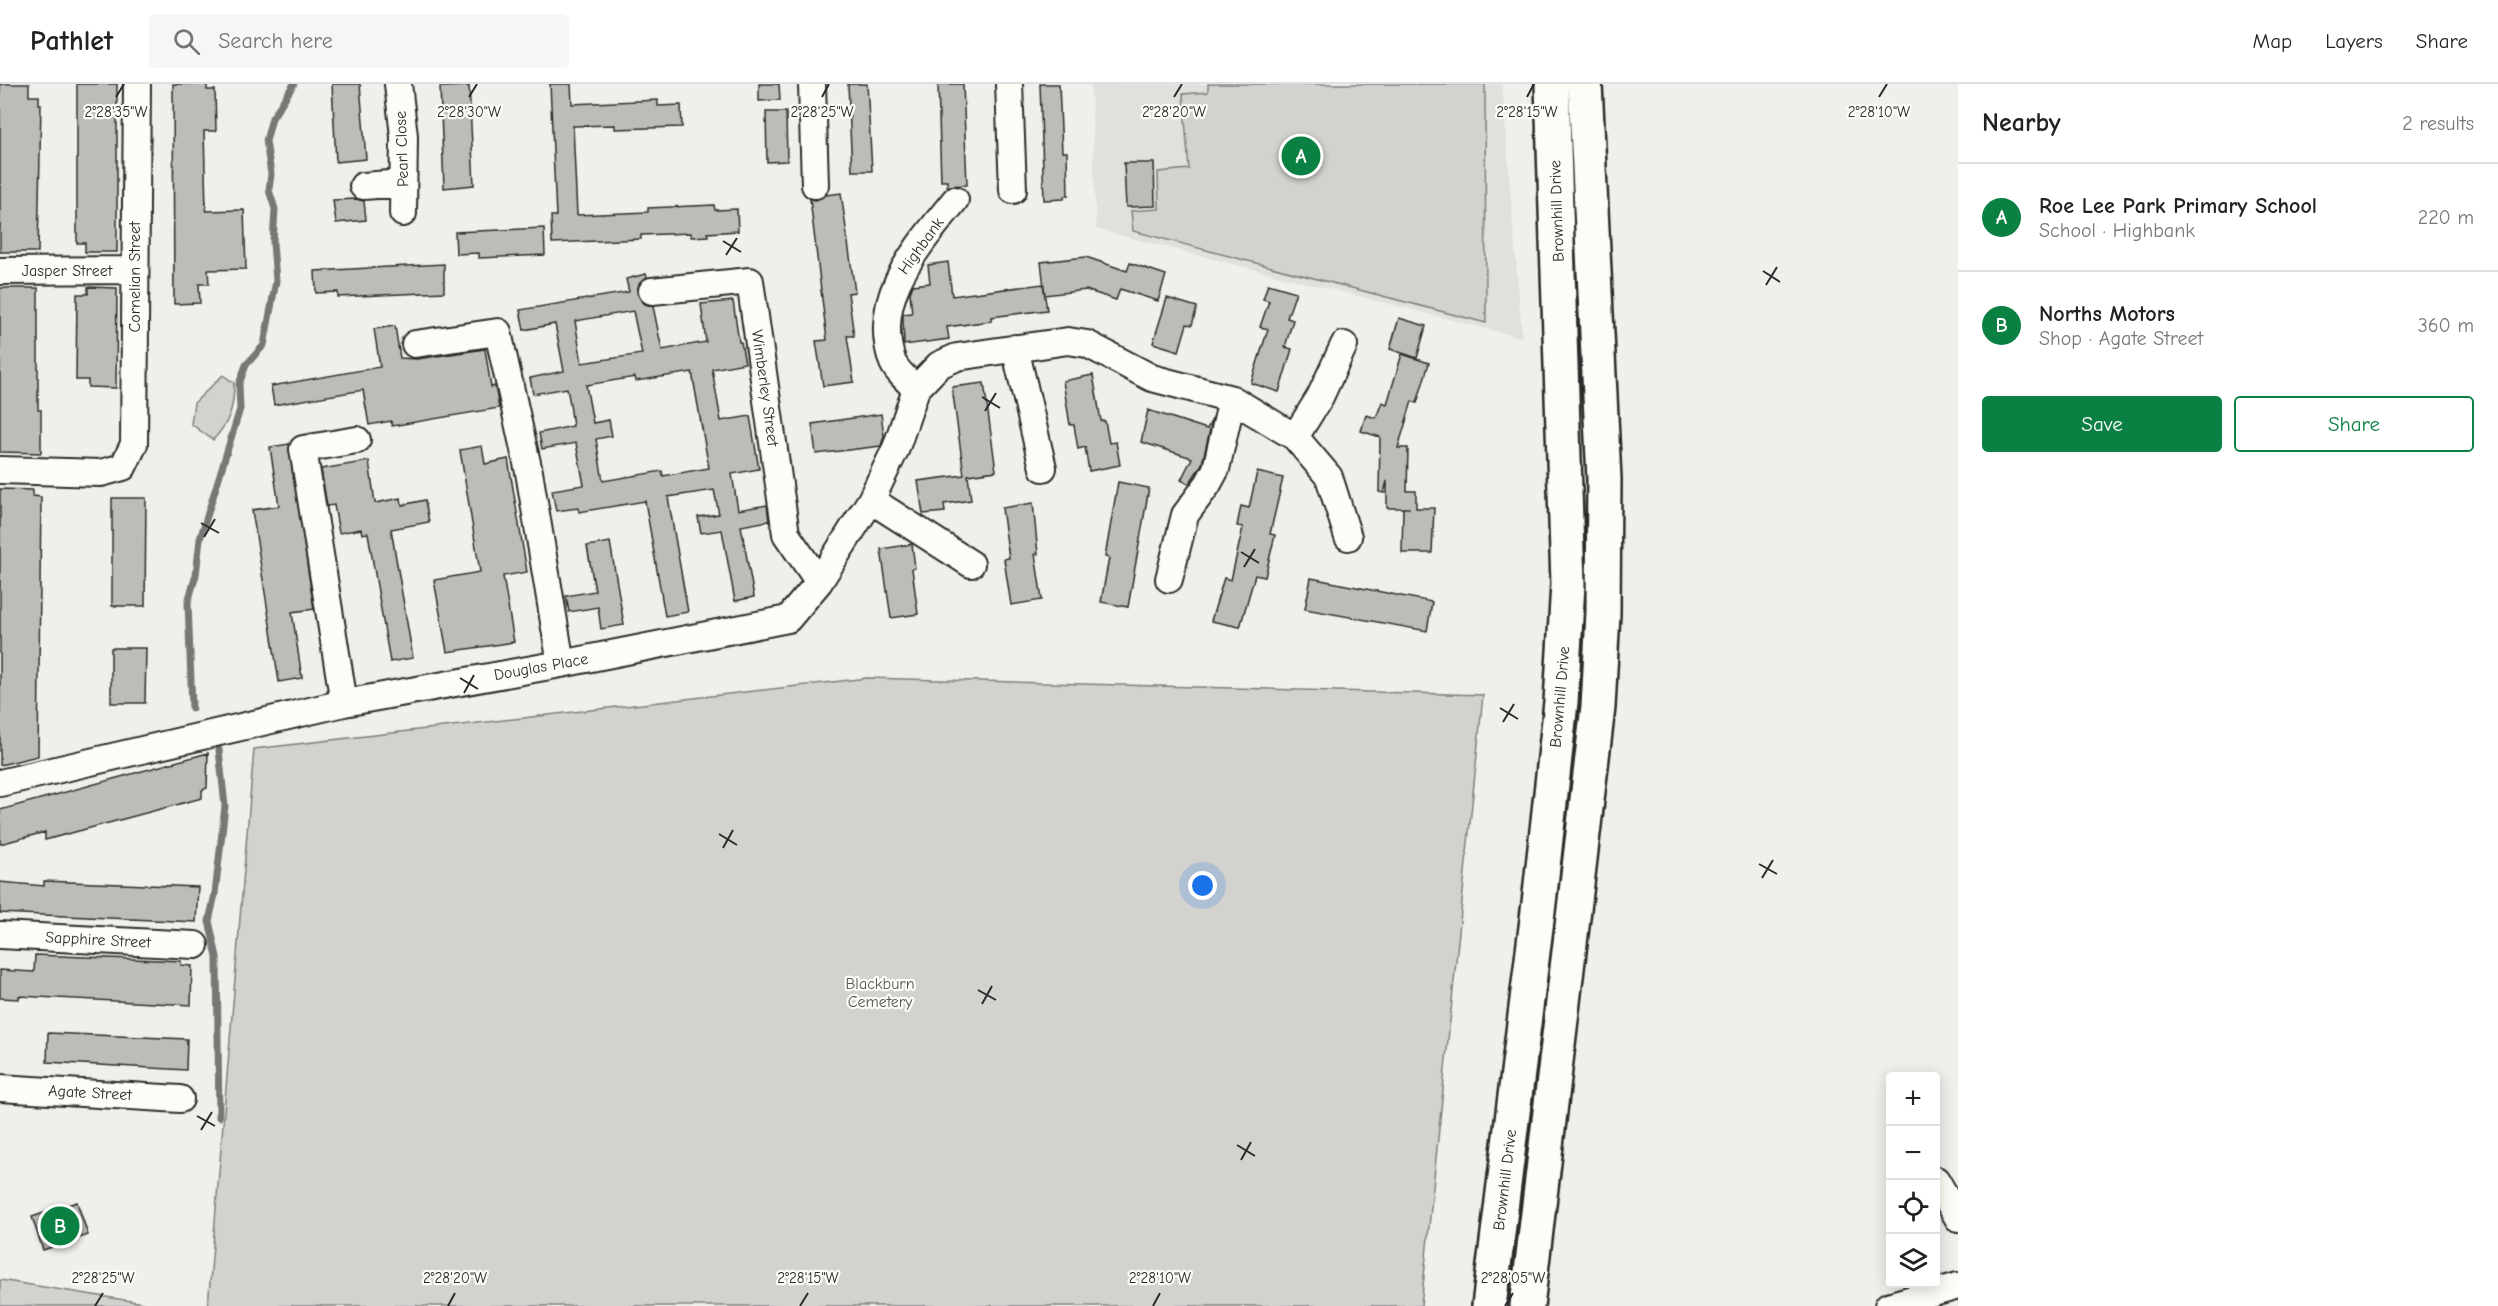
<!DOCTYPE html>
<meta charset="utf-8">
<style>
body{margin:0;font-family:"Comic Neue",sans-serif;background:#f6f6f6;color:#222}
.controls{position:absolute;right:18px;bottom:18px;display:grid;overflow:hidden;border-radius:6px;box-shadow:0 3px 15px #0003}
.controls button{width:54px;height:54px;display:grid;place-items:center;padding:0;border:0;border-bottom:2px solid #e0e0e0;background:#fff;color:#222;font:30px sans-serif}
.you{position:absolute;left:1203px;top:802px;width:21px;height:21px;margin:-15px;border:4px solid #fff;border-radius:50%;background:#1a73e8;box-shadow:0 0 0 9px #1a73e833}
.badge{display:grid;place-items:center;width:39px;height:39px;border-radius:50%;background:#0b8043;color:#fff;font-size:20px;font-weight:700}
.pin{position:absolute;translate:-50% -50%;border:3px solid #fff;box-shadow:0 2px 6px #0006}
.list{margin:0;padding:0;list-style:none}
h2{display:flex;justify-content:space-between;align-items:center;height:78px;margin:0;padding:0 24px;font-size:26px}
h2 small{font-size:20px;font-weight:400;color:#767676}
.list li{display:grid;grid-template-columns:39px 1fr auto;gap:18px;align-items:center;box-sizing:border-box;height:108px;padding:0 24px;border-top:2px solid #e0e0e0}
.list b{display:block;font-size:22px;white-space:nowrap}
.list p{margin:0;font-size:20px;white-space:nowrap;color:#767676}
.list em{font-size:20px;font-style:normal;color:#767676}
.actions{display:flex;gap:12px;padding:18px 24px}
.actions a{flex:1;padding:14px 0;border:2px solid #0b8043;border-radius:6px;text-align:center;font-size:21px;color:#0b8043}
.actions .main{background:#0b8043;color:#fff}
.icon{flex:none;width:33px;height:33px;fill:none;stroke:currentColor;stroke-width:2;stroke-linecap:round;stroke-linejoin:round}
.map{position:relative;flex:none;width:1958px;height:1222px;overflow:hidden}
header{display:flex;align-items:center;gap:36px;box-sizing:border-box;height:84px;padding:0 30px;background:#fff;border-bottom:2px solid #e0e0e0}
header strong{font-size:28px}
nav{display:flex;gap:33px;margin-inline-start:auto;font-size:21px}
.search{width:420px;height:54px;background:#f6f6f6;display:flex;align-items:center;gap:15px;box-sizing:border-box;padding:0 21px;border-radius:6px;color:#767676;font-size:22px}
main{display:flex}
aside{flex:1;background:#fff}
.map>svg:first-child{display:block}
.built{fill:#e1e0dc}
.green{fill:#d3d2cf;stroke:#7f7e7d;stroke-width:1.5}
.lines{fill:none;stroke-linecap:round;stroke-linejoin:round}
.stream{stroke:#777775;stroke-width:7}
.building{fill:#bdbcb8;stroke:#2b2b2b;stroke-width:1.5;fill-rule:evenodd}
.minor-casing{stroke:#2b2b2b;stroke-width:30}
.highway-casing{stroke:#2b2b2b;stroke-width:38}
.minor{stroke:#fdfcf7;stroke-width:26}
.highway{stroke:#fdfcf7;stroke-width:33}
.ticks{fill:none;stroke:#2b2b2b;stroke-width:2}
.labels{text-anchor:middle;dominant-baseline:central;stroke-width:4.5;stroke-linejoin:round;paint-order:stroke}
.street-label{font-size:16px;fill:#2b2b2b;stroke:#fdfcf7}
.park-label{font-size:16px;fill:#555554;stroke:#fdfcf7}
.ticks-label{font-size:15px;text-anchor:middle;fill:#2b2b2b;stroke:#fdfcf7;stroke-width:4.5;stroke-linejoin:round;paint-order:stroke}
</style>
<header>
<strong>Pathlet</strong>
<div class="search"><svg class="icon" aria-label="search" viewBox="0 0 24 24"><circle cx="10" cy="10" r="6"/><path d="M15 15l6 6"/></svg>Search here</div>
<nav><a>Map</a><a>Layers</a><a>Share</a></nav>
</header>
<main>
<div class="map">
<svg width="1958" height="1222" viewBox="0 0 1958 1222">
<rect width="100%" height="100%" fill="#f0efeb"/>
<filter id="ink" filterUnits="userSpaceOnUse"><feTurbulence type="fractalNoise" baseFrequency=".0167" numOctaves="2"/><feDisplacementMap in="SourceGraphic" scale="12" xChannelSelector="R" yChannelSelector="G"/><feConvolveMatrix kernelMatrix="1 2 1 2 8 2 1 2 1" color-interpolation-filters="sRGB"/></filter>
<g filter="url(#ink)">
<path class="built" d="M 1091,0 L 1502,0 L 1522,254 L 1096,145 Z"/>
<path class="green" d="M 1208,0 L 1485,0 L 1486,239 L 1133,147 L 1131,127 L 1159,125 L 1158,88 L 1189,85 L 1183,10 L 1208,8 Z
M 223,291 L 234,299 C 234,323 230,338 213,356 L 191,340 L 194,319 Z
M 867,594 L 1483,611 L 1421,1222 L 208,1222 L 254,665 Z
M 0,1196 L 162,1222 L 0,1222 Z"/>
<g class="lines">
<path class="stream" d="M 192,624 L 188,518 L 196,491 L 200,455 L 240,325 L 239,300 L 246,281 L 264,261 L 276,197 L 273,159 L 275,125 L 269,106 L 271,90 L 266,57 L 272,34 L 294,0
M 219,1033 L 217,873 L 209,837 L 215,810 L 225,722 L 219,666"/>
</g>
<path class="building" d="M 0,0 L 29,0 L 29,12 L 39,12 L 39,20 L 41,20 L 38,168 L 0,168 Z
M 77,0 L 117,0 L 117,168 L 85,168 L 85,159 L 77,159 Z
M 173,0 L 207,0 L 207,6 L 215,6 L 216,47 L 204,47 L 206,127 L 244,126 L 246,185 L 208,186 L 209,200 L 199,200 L 200,219 L 174,220 Z
M 332,0 L 360,0 L 366,75 L 336,78 Z
M 550,0 L 571,0 L 572,20 L 658,16 L 658,22 L 681,21 L 682,43 L 615,45 L 615,41 L 573,42 L 577,131 L 648,128 L 648,124 L 714,121 L 715,126 L 737,125 L 738,147 L 707,149 L 708,152 L 691,153 L 691,149 L 641,151 L 641,155 L 552,159 L 551,132 L 556,132 Z
M 759,0 L 779,0 L 780,16 L 759,17 Z
M 848,0 L 867,0 L 872,87 L 852,87 Z
M 938,0 L 963,0 L 967,101 L 947,102 L 947,97 L 941,97 Z
M 1040,0 L 1059,0 L 1062,68 L 1067,68 L 1068,112 L 1064,112 L 1064,115 L 1044,116 Z
M 469,2 L 474,101 L 444,104 L 440,3 Z
M 766,28 L 786,28 L 787,77 L 767,78 Z
M 1124,79 L 1154,79 L 1155,122 L 1126,123 Z
M 841,109 L 855,208 L 848,209 L 854,252 L 847,252 L 854,298 L 823,302 L 816,257 L 827,256 L 810,115 L 816,116 L 826,111 Z
M 356,115 L 364,117 L 366,136 L 336,139 L 333,116 Z
M 544,144 L 545,171 L 479,174 L 479,169 L 456,170 L 455,148 Z
M 1086,173 L 1127,187 L 1130,179 L 1166,191 L 1158,217 L 1120,205 L 1116,216 L 1086,206 L 1045,211 L 1041,178 Z
M 948,178 L 952,212 L 1043,200 L 1047,226 L 991,233 L 991,237 L 947,243 L 949,255 L 904,261 L 903,233 L 903,230 L 912,229 L 910,209 L 913,201 L 930,199 L 928,181 Z
M 444,180 L 444,208 L 338,213 L 338,208 L 316,209 L 315,187 Z
M 646,190 L 647,193 L 639,200 L 637,209 L 645,220 L 653,222 L 662,266 L 706,258 L 701,220 L 733,217 L 739,258 L 741,258 L 745,279 L 712,285 L 721,337 L 750,332 L 759,385 L 732,390 L 738,426 L 767,421 L 769,437 L 741,442 L 754,513 L 735,517 L 722,446 L 701,449 L 698,433 L 719,430 L 714,406 L 668,413 L 688,528 L 665,532 L 645,417 L 579,428 L 578,424 L 556,427 L 552,406 L 584,401 L 576,359 L 542,365 L 539,349 L 573,342 L 570,320 L 567,304 L 533,310 L 530,294 L 564,287 L 555,240 L 524,246 L 520,226 L 629,208 L 626,195 ZM 633,227 L 642,270 L 582,279 L 575,237 ZM 692,288 L 709,384 L 663,392 L 662,387 L 603,397 L 596,355 L 612,352 L 609,336 L 593,339 L 586,301 L 635,293 L 636,297 Z
M 1268,200 L 1296,208 L 1287,234 L 1293,236 L 1285,263 L 1292,265 L 1279,308 L 1251,299 L 1268,245 L 1260,243 L 1269,217 L 1263,215 Z
M 88,203 L 117,204 L 116,304 L 88,303 L 88,296 L 76,296 L 77,210 L 88,210 Z
M 0,204 L 38,204 L 38,326 L 41,326 L 41,369 L 0,368 Z
M 1167,214 L 1197,223 L 1192,241 L 1187,240 L 1179,267 L 1153,259 Z
M 1399,234 L 1426,242 L 1417,274 L 1390,265 Z
M 395,242 L 400,274 L 417,275 L 485,265 L 491,303 L 495,302 L 499,324 L 392,342 L 391,337 L 369,341 L 363,306 L 274,321 L 271,302 L 380,283 L 374,245 Z
M 1402,270 L 1429,279 L 1417,319 L 1412,317 L 1398,364 L 1408,364 L 1407,407 L 1416,407 L 1416,424 L 1434,424 L 1432,469 L 1402,469 L 1403,424 L 1410,424 L 1387,424 L 1387,397 L 1384,409 L 1379,408 L 1380,353 L 1361,347 L 1366,331 L 1376,334 L 1382,318 L 1387,320 Z
M 1093,291 L 1101,337 L 1105,337 L 1109,359 L 1116,358 L 1120,381 L 1089,387 L 1085,363 L 1078,365 L 1074,341 L 1070,341 L 1063,297 Z
M 984,299 L 996,387 L 968,391 L 971,416 L 944,420 L 945,428 L 923,430 L 918,397 L 964,391 L 952,303 Z
M 1148,326 L 1207,345 L 1213,333 L 1202,380 L 1189,400 L 1181,396 L 1192,374 L 1141,358 Z
M 881,330 L 884,352 L 881,362 L 816,370 L 812,340 Z
M 289,360 L 314,525 L 292,528 L 302,594 L 279,598 L 252,426 L 279,422 L 270,363 Z
M 482,362 L 485,380 L 508,375 L 527,488 L 503,492 L 514,558 L 447,568 L 434,496 L 480,488 L 460,366 Z
M 369,377 L 375,419 L 401,414 L 402,421 L 425,416 L 429,438 L 391,445 L 413,574 L 390,578 L 368,449 L 362,450 L 361,445 L 339,449 L 334,421 L 327,422 L 321,385 Z
M 1257,388 L 1283,394 L 1270,450 L 1275,451 L 1265,493 L 1255,491 L 1240,543 L 1211,537 L 1224,494 L 1231,496 L 1243,443 L 1237,442 L 1241,422 L 1249,424 Z
M 1118,398 L 1149,404 L 1128,523 L 1101,518 L 1109,474 L 1105,473 Z
M 0,405 L 33,406 L 33,412 L 41,413 L 38,672 L 0,681 Z
M 112,414 L 146,414 L 145,522 L 112,522 Z
M 1033,419 L 1038,470 L 1035,470 L 1042,516 L 1011,521 L 1004,475 L 1009,474 L 1002,424 Z
M 610,458 L 624,541 L 601,545 L 598,523 L 569,528 L 566,512 L 595,507 L 587,462 Z
M 912,460 L 915,484 L 912,485 L 918,530 L 891,534 L 881,465 Z
M 1311,494 L 1432,518 L 1427,547 L 1305,525 Z
M 111,564 L 146,564 L 145,619 L 111,619 Z
M 208,669 L 207,704 L 202,706 L 202,714 L 45,756 L 45,748 L 0,760 L 0,726 Z
M 44,797 L 198,803 L 196,838 L 0,829 L 0,798 L 44,802 Z
M 35,871 L 181,877 L 181,881 L 192,882 L 191,921 L 19,912 L 19,915 L 0,914 L 0,886 L 34,888 Z
M 48,949 L 187,955 L 186,986 L 47,978 Z
M 77,1118 L 88,1151 L 43,1166 L 32,1133 Z"/>
<g class="lines">
<g class="minor-casing">
<path id="minor" d="M 398,0 L 404,52 L 403,129
M 812,0 L 815,101
M 1009,0 L 1013,106
M 363,102 L 403,99
M 0,187 L 135,186
M 652,207 L 750,197 L 786,450 L 819,498
M 415,260 L 498,248 L 529,388 L 561,580
M 1015,264 L 1043,384
M 916,305 C 908,297 895,286 892,276 C 871,212 918,163 955,116
M 1295,353 L 1320,313 L 1344,261
M 0,386 L 101,389 L 123,383 L 134,360 L 137,0
M 871,416 L 971,480
M 1169,495 L 1185,431 L 1208,400 L 1216,385 L 1232,315
M 344,619 L 303,365 L 357,356
M 0,699 L 344,619 L 561,580 L 788,535 L 819,498 L 871,416 L 896,364 L 916,305 L 939,281 L 957,273 L 1068,257 L 1087,260 L 1152,294 L 1232,315 L 1295,353 L 1329,393 L 1348,453
M 0,851 L 195,861
M 0,1004 L 180,1015
M 1936,1096 L 1958,1134
M 1888,1222 L 1958,1202"/>
</g>
<g class="highway-casing">
<path id="highway" d="M 1489,1222 L 1539,819 L 1561,618 L 1568,500 L 1552,0
M 1527,1222 L 1598,623 L 1603,529 L 1604,395 L 1585,0"/>
</g>
<use href="#minor" class="minor"/>
<use href="#highway" class="highway"/>
</g>
</g>
<path class="ticks" d="M 116,13 L 124,0M 469,13 L 477,0M 822,13 L 829,0M 1174,13 L 1182,0M 1527,13 L 1534,0M 1879,13 L 1887,0M 723,157 L 741,168M 726,171 L 737,154M 1763,187 L 1780,198M 1766,201 L 1777,183M 982,313 L 1000,324M 985,327 L 996,309M 201,439 L 219,449M 204,453 L 215,435M 1241,468 L 1259,479M 1244,483 L 1255,465M 460,594 L 478,605M 464,609 L 474,591M 1500,624 L 1518,635M 1503,638 L 1514,620M 719,750 L 737,761M 723,764 L 733,746M 1759,780 L 1777,790M 1762,794 L 1773,776M 978,906 L 996,916M 982,920 L 992,902M 197,1032 L 215,1042M 201,1046 L 212,1028M 1237,1061 L 1255,1072M 1241,1076 L 1251,1058M 95,1222 L 103,1209M 448,1222 L 455,1209M 800,1222 L 808,1209M 1153,1222 L 1160,1209M 1505,1222 L 1513,1209"/>
<g class="labels">
<g class="street-label">
<text transform="translate(402 65) rotate(-92)">Pearl Close</text>
<text transform="translate(1557 127) rotate(-92)">Brownhill Drive</text>
<text transform="translate(921 162) rotate(-54)">Highbank</text>
<text x="67" y="187">Jasper Street</text>
<text transform="translate(135 193) rotate(-90)">Cornelian Street</text>
<text transform="translate(765 304) rotate(82)">Wimberley Street</text>
<text transform="translate(541 583) rotate(-10)">Douglas Place</text>
<text transform="translate(1560 613) rotate(-85)">Brownhill Drive</text>
<text transform="translate(98 856) rotate(3)">Sapphire Street</text>
<text transform="translate(90 1009) rotate(3)">Agate Street</text>
<text transform="translate(1505 1096) rotate(-83)">Brownhill Drive</text>
</g>
<g class="park-label">
<text x="880" y="900">Blackburn<tspan x="880" dy="18">Cemetery</tspan></text>
</g>
</g>
<g class="ticks-label">
<text x="822" y="33">2°28'25"W</text>
<text x="1527" y="33">2°28'15"W</text>
<text x="116" y="33">2°28'35"W</text>
<text x="469" y="33">2°28'30"W</text>
<text x="1174" y="33">2°28'20"W</text>
<text x="1879" y="33">2°28'10"W</text>
<text x="103" y="1199">2°28'25"W</text>
<text x="455" y="1199">2°28'20"W</text>
<text x="808" y="1199">2°28'15"W</text>
<text x="1160" y="1199">2°28'10"W</text>
<text x="1513" y="1199">2°28'05"W</text>
</g>
</svg>
<div class="controls">
<button>+</button>
<button>−</button>
<button><svg class="icon" aria-label="locate" viewBox="0 0 24 24"><circle cx="12" cy="12" r="6"/><path d="M12 2v4M12 18v4M2 12h4M18 12h4"/></svg></button>
<button><svg class="icon" aria-label="layers" viewBox="0 0 24 24"><path d="M12 4l9 5-9 5-9-5zM3 14l9 5 9-5"/></svg></button>
</div>
<div class="you"></div>
<div class="pin badge" style="left:1301px;top:72px">A</div>
<div class="pin badge" style="left:60px;top:1142px">B</div>
</div>
<aside>
<h2>Nearby<small>2 results</small></h2>
<ul class="list">
<li><span class="badge">A</span><div><b>Roe Lee Park Primary School</b><p>School · Highbank</p></div><em>220 m</em></li>
<li><span class="badge">B</span><div><b>Norths Motors</b><p>Shop · Agate Street</p></div><em>360 m</em></li>
</ul>
<div class="actions"><a class="main">Save</a><a>Share</a></div>
</aside>
</main>
